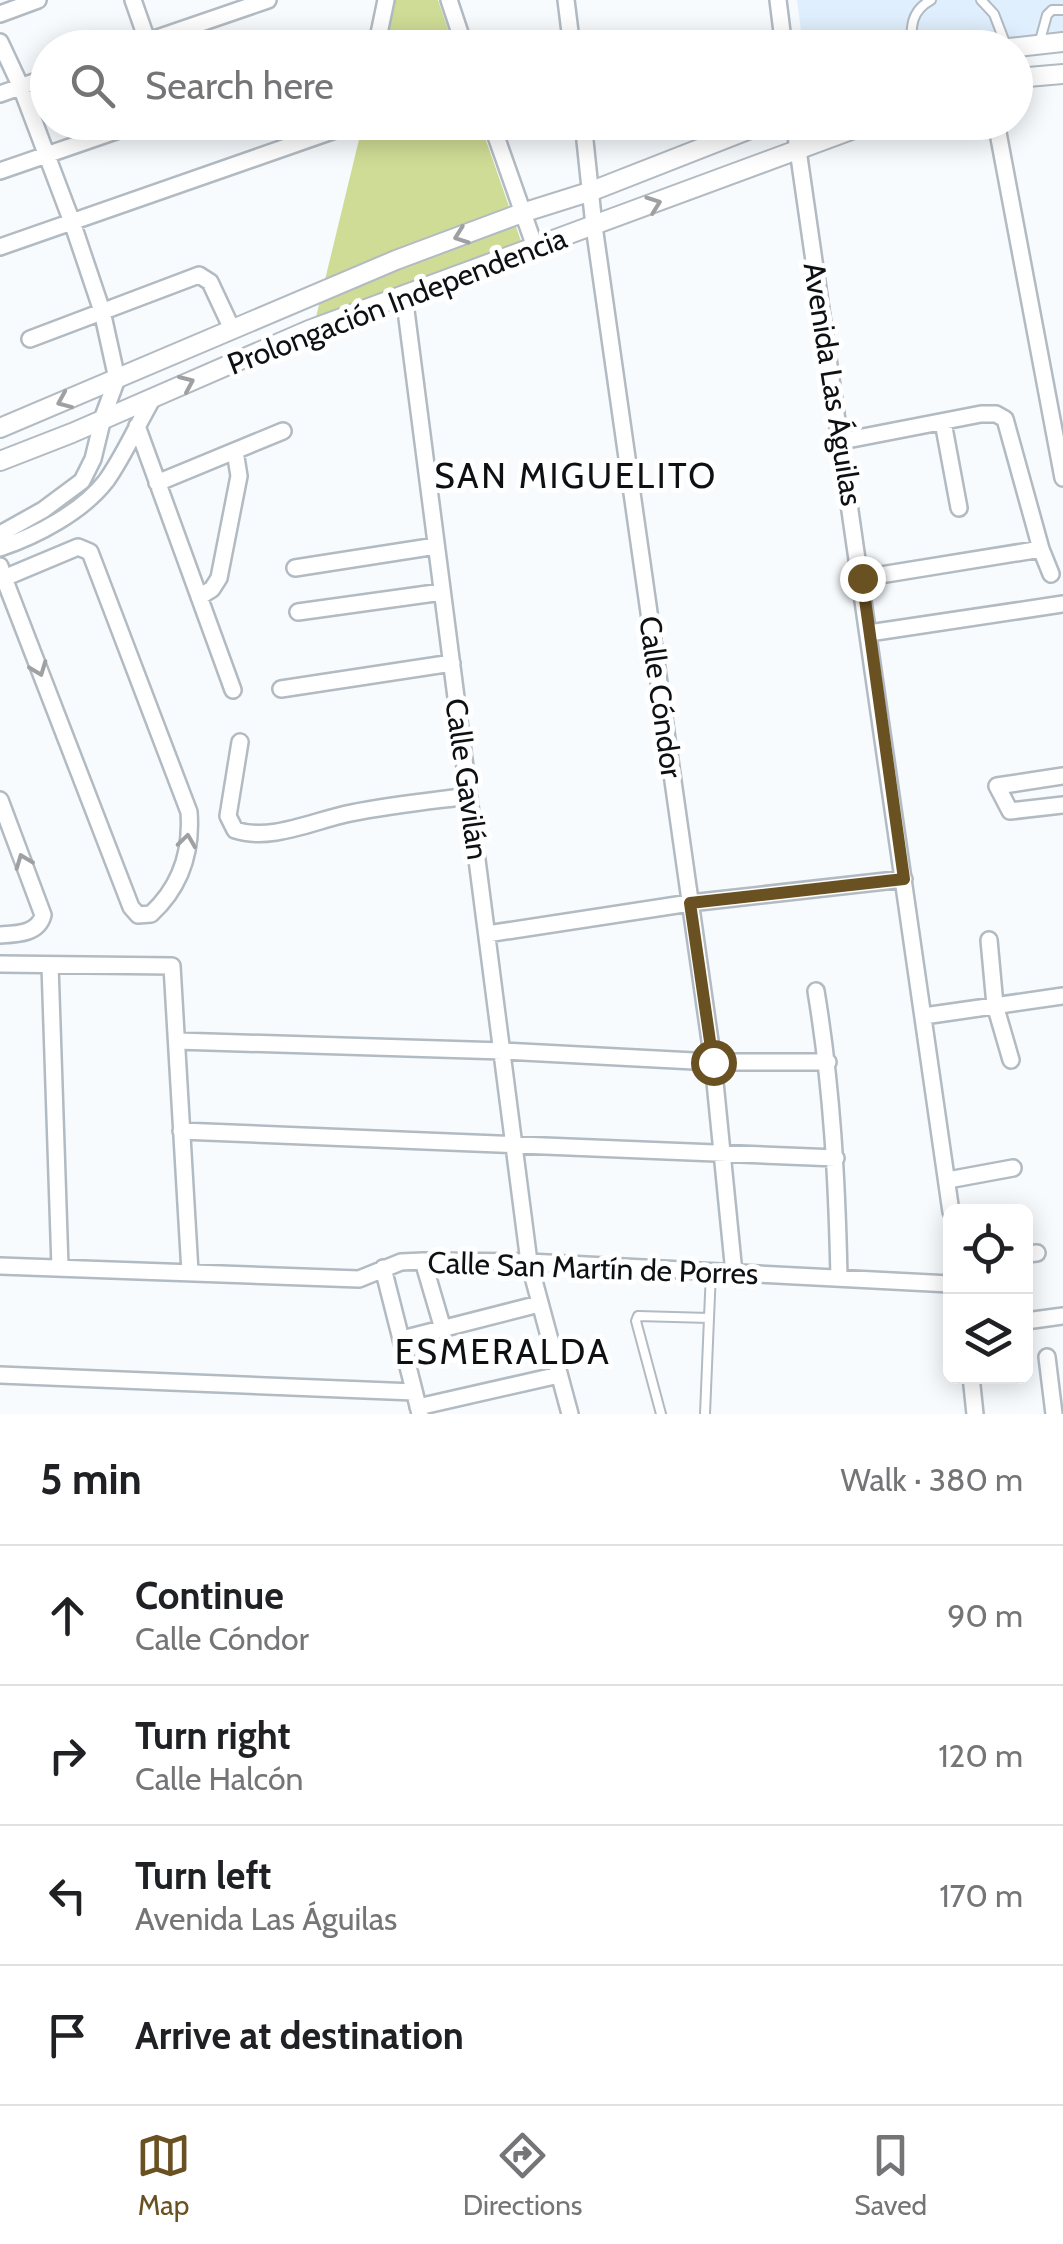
<!DOCTYPE html>
<meta charset="utf-8">
<style>
body{margin:0;font-family:Cabin,sans-serif;background:#f2f2f2;color:#202124}
.controls{position:absolute;right:30px;bottom:30px;display:grid;overflow:hidden;border-radius:15px;box-shadow:0 5px 25px #0003}
.controls button{width:90px;height:90px;display:grid;place-items:center;padding:0;border:0;border-bottom:2px solid #e0e0e0;background:#fff;color:#202124;font:50px sans-serif}
.stop{position:absolute;width:30px;height:30px;margin:-22px;border:8px solid #6a5122;border-radius:50%;background:#fff}
.stop.end{background:#6a5122;border-color:#fff;box-shadow:0 2px 10px #0008}
.list{margin:0;padding:0;list-style:none}
h2{display:flex;justify-content:space-between;align-items:center;height:130px;margin:0;padding:0 40px;font-size:42px}
h2 small{font-size:32px;font-weight:400;color:#757577}
.list li{display:grid;grid-template-columns:65px 1fr auto;gap:30px;align-items:center;box-sizing:border-box;height:140px;padding:0 40px;border-top:2px solid #e0e0e0}
.list b{display:block;font-size:38px;white-space:nowrap}
.list p{margin:0;font-size:32px;white-space:nowrap;color:#757577}
.list em{font-size:32px;font-style:normal;color:#757577}
.icon{flex:none;width:55px;height:55px;fill:none;stroke:currentColor;stroke-width:2;stroke-linecap:round;stroke-linejoin:round}
.map{position:relative;flex:none;width:1063px;height:1414px;overflow:hidden}
.search{position:absolute;background:#fff;box-shadow:0 5px 25px #0003;left:30px;right:30px;top:30px;height:110px;display:flex;align-items:center;gap:25px;box-sizing:border-box;padding:0 35px;border-radius:55px;color:#757577;font-size:38px}
.sheet{height:690px;background:#fff}
nav{display:flex;justify-content:space-around;align-items:center;box-sizing:border-box;height:140px;border-top:2px solid #e0e0e0;background:#fff;font-size:28px;color:#757577}
nav a{display:grid;justify-items:center;gap:5px}
nav .on{color:#6a5122}
.map>svg:first-child{display:block}
.built{fill:#e0effd}
.green{fill:#cfdc95}
.lines{fill:none;stroke-linecap:round;stroke-linejoin:round}
.service-casing{stroke:#b2bac2;stroke-width:12}
.minor-casing{stroke:#b2bac2;stroke-width:20}
.tertiary-casing{stroke:#b2bac2;stroke-width:22}
.service{stroke:#fff;stroke-width:8}
.minor{stroke:#fff;stroke-width:15}
.tertiary{stroke:#fff;stroke-width:18}
.oneway{stroke:#9fa0a1}
.route{stroke:#6a5122;stroke-width:12}
.labels{text-anchor:middle;dominant-baseline:central;stroke-width:10;stroke-linejoin:round;paint-order:stroke}
.street-label{font-size:30px;fill:#0e1113;stroke:#fff}
.quarter-label{font-size:35px;letter-spacing:2.5px;fill:#0e1113;stroke:#fff}
</style>
<div class="map">
<svg width="1063" height="1414" viewBox="0 0 1063 1414">
<rect width="100%" height="100%" fill="#f7fbfe"/>
<path class="built" d="M 797,0 L 1063,0 L 1063,37 L 1010,48 L 803,47 Z"/>
<path class="green" d="M 393,0 L 438,0 L 454,47 L 381,48 Z
M 363,123 L 480,123 L 521,241 L 316,317 Z"/>
<g class="lines">
<g class="service-casing">
<path id="service" d="M 981,0 L 994,14 L 1007,48
M 1039,44 L 1047,15 L 1052,10 L 1063,10
M 911,48 C 911,26 911,11 931,0
M 709,1318 L 711,1272
M 661,1414 L 636,1321 L 638,1316 L 709,1318 L 705,1414"/>
</g>
<g class="minor-casing">
<path id="minor" d="M 133,0 L 147,40
M 449,0 L 465,48
M 566,0 L 572,48
M 778,0 L 784,48
M 0,14 L 38,0
M 0,42 L 21,87 L 72,222 L 102,311 L 117,379 L 104,414 L 93,459 L 82,481 L 43,510 L 0,534
M 128,48 L 268,0
M 357,48 L 378,40
M 376,48 L 386,0
M 0,94 L 48,77
M 491,122 L 535,247
M 583,122 L 594,226 L 713,1062 L 734,1273
M 794,122 L 951,1212
M 996,122 L 1063,478
M 0,171 L 142,122
M 0,247 L 358,122
M 404,295 L 529,1262 L 570,1414
M 30,339 L 199,275 L 210,282 L 232,329
M 943,422 L 959,508
M 137,426 L 233,690
M 842,441 L 981,414 L 996,414 L 1005,419 L 1041,549 L 1051,574
M 157,483 L 283,431
M 0,548 C 36,536 82,512 106,481 C 124,456 137,425 153,398
M 0,566 L 4,578 L 131,907 L 138,915 L 151,914 C 180,887 192,852 189,812 L 90,552 L 78,547 L 4,578
M 295,568 L 436,546
M 862,578 L 1041,549
M 199,597 L 212,589 L 219,578 L 239,476 L 235,451
M 298,612 L 442,592
M 869,633 L 1063,604
M 281,689 L 452,663
M 240,742 L 228,816 L 235,830 C 271,842 315,820 351,813 C 390,805 430,801 469,796
M 1063,776 L 997,786 L 1010,811 L 1063,805
M 0,800 L 43,915 C 38,934 17,934 0,935
M 487,934 L 690,903 L 904,879
M 989,940 L 995,1005 L 1011,1060
M 0,964 L 172,966 L 190,1272
M 50,965 L 60,1267
M 816,991 C 832,1087 837,1181 839,1278
M 924,1016 L 1063,996
M 177,1041 L 503,1051 L 713,1062 L 828,1062
M 181,1131 L 836,1158
M 948,1180 L 1013,1168
M 1026,1254 L 1037,1253
M 423,1261 L 443,1329
M 0,1266 L 359,1279 L 401,1262 L 423,1261 L 529,1262 L 950,1284
M 383,1268 L 420,1414
M 1026,1321 L 1063,1316
M 402,1339 L 539,1304
M 1047,1357 L 1054,1414
M 0,1375 L 414,1392
M 971,1376 L 975,1414
M 418,1407 L 559,1375"/>
</g>
<g class="tertiary-casing">
<path id="tertiary" d="M 1009,48 L 1063,42
M 1016,78 L 1063,74
M 0,428 L 396,260 L 522,213 L 592,191 L 768,122
M 0,461 L 72,433 L 309,330 L 873,122"/>
</g>
<use href="#service" class="service"/>
<use href="#minor" class="minor"/>
<use href="#tertiary" class="tertiary"/>
</g>
<defs><path id="oneway-chevron" d="M-2-3.5L2.5 0L-2 3.5" fill="none" stroke-width="1.6" stroke-linecap="round" stroke-linejoin="round" transform="scale(2.5)"/></defs>
<g class="oneway">
<use href="#oneway-chevron" transform="translate(654 204) rotate(-20)"/>
<use href="#oneway-chevron" transform="translate(461 236) rotate(160)"/>
<use href="#oneway-chevron" transform="translate(187 383) rotate(-24)"/>
<use href="#oneway-chevron" transform="translate(64 401) rotate(157)"/>
<use href="#oneway-chevron" transform="translate(39 669) rotate(69)"/>
<use href="#oneway-chevron" transform="translate(187 841) rotate(-82)"/>
<use href="#oneway-chevron" transform="translate(23 861) rotate(-111)"/>
</g>
<g class="lines">
<path class="route" d="M 713,1062 L 690,903 L 904,879 L 862,578"/>
</g>
<g class="labels">
<g class="street-label">
<text transform="translate(397 301) rotate(-21)">Prolongación Independencia</text>
<text transform="translate(833 384) rotate(81)">Avenida Las Águilas</text>
<text transform="translate(661 697) rotate(82)">Calle Cóndor</text>
<text transform="translate(467 779) rotate(82)">Calle Gavilán</text>
<text transform="translate(593 1268) rotate(2)">Calle San Martín de Porres</text>
</g>
<g class="quarter-label">
<text x="576" y="475">SAN MIGUELITO</text>
<text x="503" y="1351">ESMERALDA</text>
</g>
</g>
</svg>
<div class="controls">
<button><svg class="icon" aria-label="locate" viewBox="0 0 24 24"><circle cx="12" cy="12" r="6"/><path d="M12 2v4M12 18v4M2 12h4M18 12h4"/></svg></button>
<button><svg class="icon" aria-label="layers" viewBox="0 0 24 24"><path d="M12 4l9 5-9 5-9-5zM3 14l9 5 9-5"/></svg></button>
</div>
<div class="stop" style="left:713px;top:1062px"></div>
<div class="stop end" style="left:862px;top:578px"></div>
<div class="search"><svg class="icon" aria-label="search" viewBox="0 0 24 24"><circle cx="10" cy="10" r="6"/><path d="M15 15l6 6"/></svg>Search here</div>
</div>
<section class="sheet">
<h2>5 min<small>Walk · 380 m</small></h2>
<ul class="list">
<li><svg class="icon" aria-label="ahead" viewBox="0 0 24 24"><path d="M12 20V5M6 11l6-6 6 6"/></svg><div><b>Continue</b><p>Calle Cóndor</p></div><em>90 m</em></li>
<li><svg class="icon" aria-label="right" viewBox="0 0 24 24"><path d="M7 20v-9h11M14 6l5 5-5 5"/></svg><div><b>Turn right</b><p>Calle Halcón</p></div><em>120 m</em></li>
<li><svg class="icon" aria-label="left" viewBox="0 0 24 24"><path d="M17 20v-9H6M10 6l-5 5 5 5"/></svg><div><b>Turn left</b><p>Avenida Las Águilas</p></div><em>170 m</em></li>
<li><svg class="icon" aria-label="arrive" viewBox="0 0 24 24"><path d="M6 21V4h12l-3 4 3 4H6"/></svg><div><b>Arrive at destination</b></div></li>
</ul>
</section>
<nav>
<a class="on"><svg class="icon" aria-label="map" viewBox="0 0 24 24"><path d="M3 6l6-2 6 2 6-2v14l-6 2-6-2-6 2zM9 4v14M15 6v14"/></svg>Map</a>
<a><svg class="icon" aria-label="directions" viewBox="0 0 24 24"><path d="M12 3l9 9-9 9-9-9zM9 14v-3h6M13 9l2 2-2 2"/></svg>Directions</a>
<a><svg class="icon" aria-label="saved" viewBox="0 0 24 24"><path d="M7 4h10v16l-5-4-5 4z"/></svg>Saved</a>
</nav>
